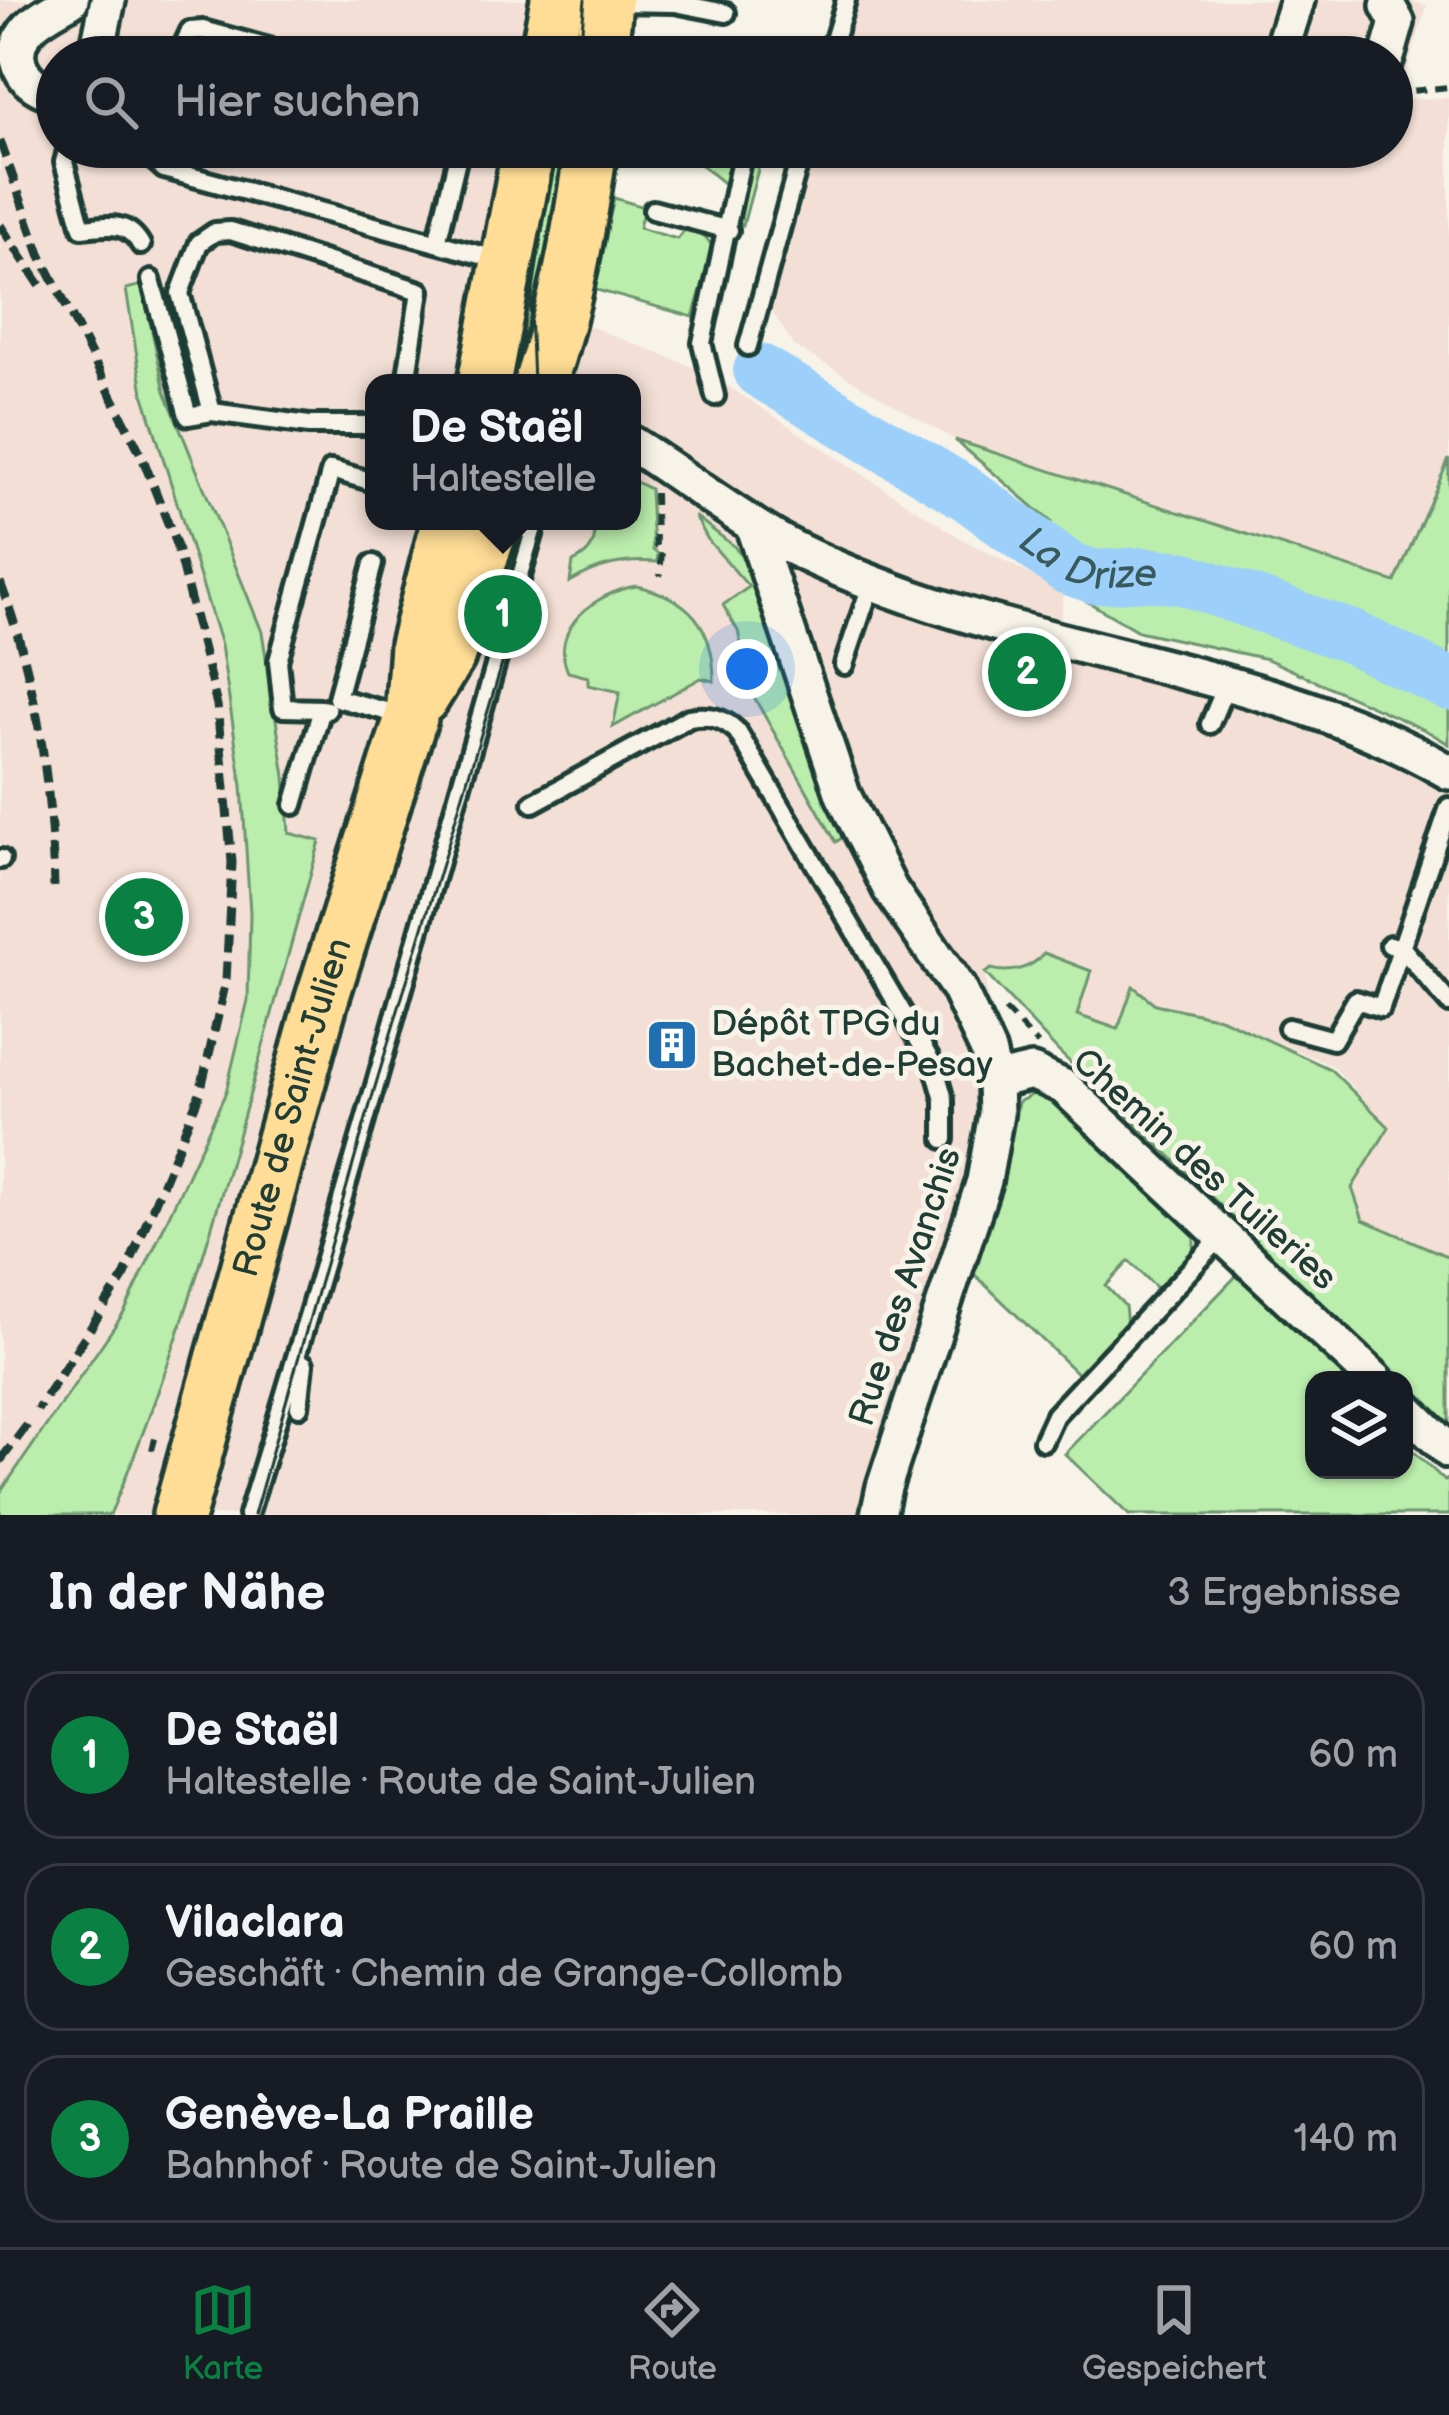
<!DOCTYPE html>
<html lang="de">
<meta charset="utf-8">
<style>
body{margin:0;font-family:"Balsamiq Sans",sans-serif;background:#20242c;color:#f1f3f6}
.controls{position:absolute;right:36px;bottom:36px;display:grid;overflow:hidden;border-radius:24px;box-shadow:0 3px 9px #0004}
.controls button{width:108px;height:108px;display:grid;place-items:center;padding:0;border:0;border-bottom:3px solid #363941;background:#171b24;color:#f1f3f6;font:60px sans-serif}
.you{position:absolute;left:747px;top:669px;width:42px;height:42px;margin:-30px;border:9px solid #fff;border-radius:50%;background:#1a73e8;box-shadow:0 0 0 18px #1a73e833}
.badge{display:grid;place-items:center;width:78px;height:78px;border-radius:50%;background:#0b8043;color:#fff;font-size:39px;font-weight:700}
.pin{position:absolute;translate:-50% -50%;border:6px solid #fff;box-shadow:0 3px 12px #0006}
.popup{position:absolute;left:365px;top:374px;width:276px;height:156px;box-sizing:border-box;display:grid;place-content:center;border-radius:24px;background:#171b24;filter:drop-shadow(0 3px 9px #0005);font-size:39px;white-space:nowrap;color:#9ea1a6}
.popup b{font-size:45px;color:#f1f3f6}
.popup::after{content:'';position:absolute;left:50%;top:100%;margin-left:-24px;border:24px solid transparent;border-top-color:#171b24}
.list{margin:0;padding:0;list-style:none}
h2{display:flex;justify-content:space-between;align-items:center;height:156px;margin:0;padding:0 48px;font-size:51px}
h2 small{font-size:39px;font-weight:400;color:#9ea1a6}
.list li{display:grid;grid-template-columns:78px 1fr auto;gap:36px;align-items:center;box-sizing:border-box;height:168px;margin:0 24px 24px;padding:0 24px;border:3px solid #363941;border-radius:36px}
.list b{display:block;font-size:45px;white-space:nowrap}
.list p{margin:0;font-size:39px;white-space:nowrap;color:#9ea1a6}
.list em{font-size:39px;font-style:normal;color:#9ea1a6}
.icon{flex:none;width:66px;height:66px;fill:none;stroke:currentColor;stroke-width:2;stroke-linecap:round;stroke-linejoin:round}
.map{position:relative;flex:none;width:1449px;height:1515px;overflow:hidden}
.search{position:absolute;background:#171b24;box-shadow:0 3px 9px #0004;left:36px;right:36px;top:36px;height:132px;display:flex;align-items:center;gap:30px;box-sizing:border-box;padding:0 42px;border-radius:66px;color:#9ea1a6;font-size:45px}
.sheet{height:732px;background:#171b24}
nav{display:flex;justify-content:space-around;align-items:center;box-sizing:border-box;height:168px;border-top:3px solid #363941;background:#171b24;font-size:33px;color:#9ea1a6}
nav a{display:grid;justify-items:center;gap:6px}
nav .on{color:#0b8043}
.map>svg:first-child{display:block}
.built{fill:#f3dfd5;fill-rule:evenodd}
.green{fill:#bbedac;stroke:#6d9570;stroke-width:3}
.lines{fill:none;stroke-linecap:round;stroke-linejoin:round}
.river{stroke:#9cd0fa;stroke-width:54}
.lane-casing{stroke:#1f3d34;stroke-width:26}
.street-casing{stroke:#1f3d34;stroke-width:42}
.primary-casing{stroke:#1f3d34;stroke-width:60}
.path{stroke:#1f3d34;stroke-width:6;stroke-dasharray:12 9;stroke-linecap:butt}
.lane{stroke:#f7f3e8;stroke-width:16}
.street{stroke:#f7f3e8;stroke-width:33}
.primary{stroke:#ffdd96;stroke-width:51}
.tram{stroke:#1f3d34;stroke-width:3}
.rail{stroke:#1f3d34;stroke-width:9;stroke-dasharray:18 9;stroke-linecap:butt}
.labels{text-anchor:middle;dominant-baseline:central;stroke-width:10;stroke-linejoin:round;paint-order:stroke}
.poi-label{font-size:36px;fill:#1f3d34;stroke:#f7f3e8;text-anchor:start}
.street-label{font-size:36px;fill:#1f3d34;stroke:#f7f3e8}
.water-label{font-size:39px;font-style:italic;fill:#385a5c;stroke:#f7f3e8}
</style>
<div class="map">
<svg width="1449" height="1515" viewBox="0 0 1449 1515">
<rect width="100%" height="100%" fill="#f7f3e8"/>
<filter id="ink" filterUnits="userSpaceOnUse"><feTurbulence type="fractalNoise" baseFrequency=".00833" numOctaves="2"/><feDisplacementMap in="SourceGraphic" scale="24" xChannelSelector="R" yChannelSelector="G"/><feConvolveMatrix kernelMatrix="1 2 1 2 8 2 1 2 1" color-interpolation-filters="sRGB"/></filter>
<g filter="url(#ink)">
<path class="built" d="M 0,0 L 531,0 L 519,57 L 57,57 L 57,147 L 500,147 L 472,280 L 708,373 L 960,538 L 1064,592 L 1056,657 L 1214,692 L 1449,790 L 1449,1257 L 1363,1220 L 1352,1187 L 1389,1127 L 1333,1066 L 1220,1018 L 1154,1004 L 1134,986 L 1119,1029 L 1076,1014 L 1091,971 L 1044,953 L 1038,962 L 1006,973 L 992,969 L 985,974 L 995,1081 L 878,1515 L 0,1515 ZM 374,383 L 632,383 L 632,521 L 374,521 Z
M 854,0 L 1407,0 L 1427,6 L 1398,99 L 1449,98 L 1449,459 L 1396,582 L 955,440 L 794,346 L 767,303 L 812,147 L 1392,147 L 1392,57 L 838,57 Z"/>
<path class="green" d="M 548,147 L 575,147 L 571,184 L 526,345 L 522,342 L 523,310 Z
M 668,147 L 760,147 L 762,155 L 743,225 L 718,216 L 727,186 L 699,163 Z
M 614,198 L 644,207 L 639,228 L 677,239 L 687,227 C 700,231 706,235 713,248 L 693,317 L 593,289 Z
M 142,285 L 165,391 L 262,632 L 285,776 L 289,833 L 320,841 C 255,1067 202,1299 110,1515 L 0,1515 L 0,1493 L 125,1311 L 226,1092 L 248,1000 L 250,913 L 242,786 L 221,645 L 143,393 L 126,289 Z
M 955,440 L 1395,582 L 1449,459 L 1449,744 L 1427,731 L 1267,659 L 1138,631 L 1045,577 L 1051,522 Z
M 632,480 L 650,489 L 653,550 L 658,554 L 657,562 C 623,560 600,564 570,582 L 573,562 C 592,553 597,542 594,521 L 632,521 Z
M 695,516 L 735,547 L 747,564 L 819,784 L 843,837 L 836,842 L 750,690 L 738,631 L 723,605 L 749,587 L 708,540 Z
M 636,586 C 689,597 714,626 714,681 L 701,678 L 613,727 L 620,692 L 588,685 L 588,677 L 568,672 C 548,627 598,592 636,586 Z
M 1044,953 L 1091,971 L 1077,1015 L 1118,1029 L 1133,986 L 1155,1004 L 1220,1018 L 1330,1069 L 1389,1127 L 1352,1188 L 1363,1220 L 1449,1257 L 1449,1431 L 1404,1387 L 1404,1380 L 1397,1380 L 1167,1153 L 1058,1051 L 985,973 L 991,969 C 1010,974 1032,969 1044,953 Z
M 1036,1093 L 1058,1097 L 1194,1229 L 1194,1249 L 1159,1290 L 1129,1261 L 1106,1286 L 1125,1306 L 1127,1324 L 1080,1376 L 973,1273 L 1005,1174 L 1018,1102 Z
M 1242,1270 L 1353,1380 L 1314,1380 L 1314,1470 L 1404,1470 L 1404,1430 L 1415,1440 L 1409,1447 L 1445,1481 L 1449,1478 L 1449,1515 L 1129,1515 L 1065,1454 Z"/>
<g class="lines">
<path class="river" id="s1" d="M 760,371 L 967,494 L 1068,568 L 1095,577 L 1145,574 L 1182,578 L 1352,637 L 1449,684"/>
<g class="lane-casing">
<path id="lane" d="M 613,2 L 675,3 L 726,13
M 178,57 L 190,31 L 203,30 L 302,57
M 829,57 L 846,0
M 68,147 L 64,162 L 82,228 C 107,226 127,220 141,245
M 151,147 L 154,160 L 164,169 L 437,243
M 460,147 L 437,243 L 503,261
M 653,210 L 729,230
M 151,280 L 188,416 L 212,412
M 748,346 L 803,147
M 715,396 L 702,343 L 740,165 L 735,147
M 374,425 L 309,425 L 212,412 L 180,293 L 199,243 L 215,232 L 231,231 L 420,291 L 406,383
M 373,564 L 337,698 L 404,716
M 844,665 L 872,582
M 322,709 L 283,708 L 278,661 L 331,470 L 374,482
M 1210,724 L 1228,681
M 533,803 L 689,718 C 709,715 722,717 737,731 L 935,1068 L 944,1100 L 944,1139
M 294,805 L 322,709 L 327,710
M 0,859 L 1,859
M 1390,945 L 1402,948 L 1449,1003
M 1288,1028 L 1333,1040 L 1356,1000 L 1381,1008 L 1449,807
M 299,1407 L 304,1364
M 1043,1441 L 1055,1415 L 1221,1237
M 248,1515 C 350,1185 440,852 537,521"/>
</g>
<g class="street-casing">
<path id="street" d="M 96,57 L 108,0
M 1279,57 L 1297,0
M 1387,57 L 1397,22 L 1388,6
M 57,93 C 24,90 4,54 29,28 C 40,16 57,8 71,0
M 632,444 C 683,476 732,515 785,544 C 825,565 869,582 911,597 C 1088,659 1286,677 1449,772
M 752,524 L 843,795 L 890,889 L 958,988 L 988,1051 L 995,1081 L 996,1114 L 984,1181 L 884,1487 L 878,1515
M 995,1081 L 1032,1072 L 1064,1087 L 1376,1380
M 1404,1407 L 1449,1451"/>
</g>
<g class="primary-casing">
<g id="primary">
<path d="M 546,57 L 557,0"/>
<path d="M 601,57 L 606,0"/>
<path d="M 484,383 L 529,147"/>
<path d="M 540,383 C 566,307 580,227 591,147"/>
<path d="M 423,697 L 449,655 L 494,521"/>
<path id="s2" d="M 179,1515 L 321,1002 L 411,718 L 416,645 L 448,521"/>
</g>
</g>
<path class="path" d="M 1393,86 L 1412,91 L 1449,87
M 655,493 L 656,546 L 662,551 L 660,576
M 1005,1010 L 1038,1044
M 152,1450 L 157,1431"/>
<use href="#lane" class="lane"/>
<use href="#street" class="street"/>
<use href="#primary" class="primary"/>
<path class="tram" d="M 579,57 L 585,0
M 533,383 L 530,310 L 555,147
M 254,1515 L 375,1087 L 545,521"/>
<path class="rail" d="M 0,141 L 40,254 L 141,454 L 176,544 L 217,705 L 232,862 L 226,981 L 200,1093 L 125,1275 L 37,1410
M 0,225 L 40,285
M 0,582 C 37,680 51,783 54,887
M 0,1461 L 31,1420"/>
</g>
</g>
<defs>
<g id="building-square" transform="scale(2.7)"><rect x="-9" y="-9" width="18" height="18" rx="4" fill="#1f6fb2" stroke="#f7f3e8"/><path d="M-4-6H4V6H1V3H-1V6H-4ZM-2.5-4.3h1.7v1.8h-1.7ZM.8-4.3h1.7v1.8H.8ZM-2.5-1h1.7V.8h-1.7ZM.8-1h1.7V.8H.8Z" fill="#fff"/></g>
</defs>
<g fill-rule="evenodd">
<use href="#building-square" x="672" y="1045"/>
</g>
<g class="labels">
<g class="poi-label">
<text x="711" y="1024">Dépôt TPG du<tspan x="711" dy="41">Bachet-de-Pesay</tspan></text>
</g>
<g class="street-label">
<text stroke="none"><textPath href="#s2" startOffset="423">Route de Saint-Julien</textPath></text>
<text transform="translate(1204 1170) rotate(42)">Chemin des Tuileries</text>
<text transform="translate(906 1287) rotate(-72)">Rue des Avanchis</text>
</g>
<g class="water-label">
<text stroke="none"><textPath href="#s1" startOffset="384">La Drize</textPath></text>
</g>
</g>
</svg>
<div class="controls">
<button><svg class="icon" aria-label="layers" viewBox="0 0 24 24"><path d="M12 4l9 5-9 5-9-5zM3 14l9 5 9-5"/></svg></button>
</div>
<div class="you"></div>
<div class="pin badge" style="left:503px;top:614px">1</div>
<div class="popup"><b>De Staël</b>Haltestelle</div>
<div class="pin badge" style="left:1027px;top:672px">2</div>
<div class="pin badge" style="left:144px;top:917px">3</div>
<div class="search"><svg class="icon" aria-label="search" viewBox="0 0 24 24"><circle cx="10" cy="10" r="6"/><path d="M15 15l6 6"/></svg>Hier suchen</div>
</div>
<section class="sheet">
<h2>In der Nähe<small>3 Ergebnisse</small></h2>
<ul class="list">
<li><span class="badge">1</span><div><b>De Staël</b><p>Haltestelle · Route de Saint-Julien</p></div><em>60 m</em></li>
<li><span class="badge">2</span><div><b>Vilaclara</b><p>Geschäft · Chemin de Grange-Collomb</p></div><em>60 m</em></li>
<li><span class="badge">3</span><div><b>Genève-La Praille</b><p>Bahnhof · Route de Saint-Julien</p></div><em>140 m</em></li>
</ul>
</section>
<nav>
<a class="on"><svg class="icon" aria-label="map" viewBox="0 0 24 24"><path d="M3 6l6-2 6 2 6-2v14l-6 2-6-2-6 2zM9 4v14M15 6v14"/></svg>Karte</a>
<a><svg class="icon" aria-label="directions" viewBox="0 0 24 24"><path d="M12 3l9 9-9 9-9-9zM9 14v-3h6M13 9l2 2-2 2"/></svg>Route</a>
<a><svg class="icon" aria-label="saved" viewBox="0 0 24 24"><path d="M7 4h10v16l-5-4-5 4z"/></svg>Gespeichert</a>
</nav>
